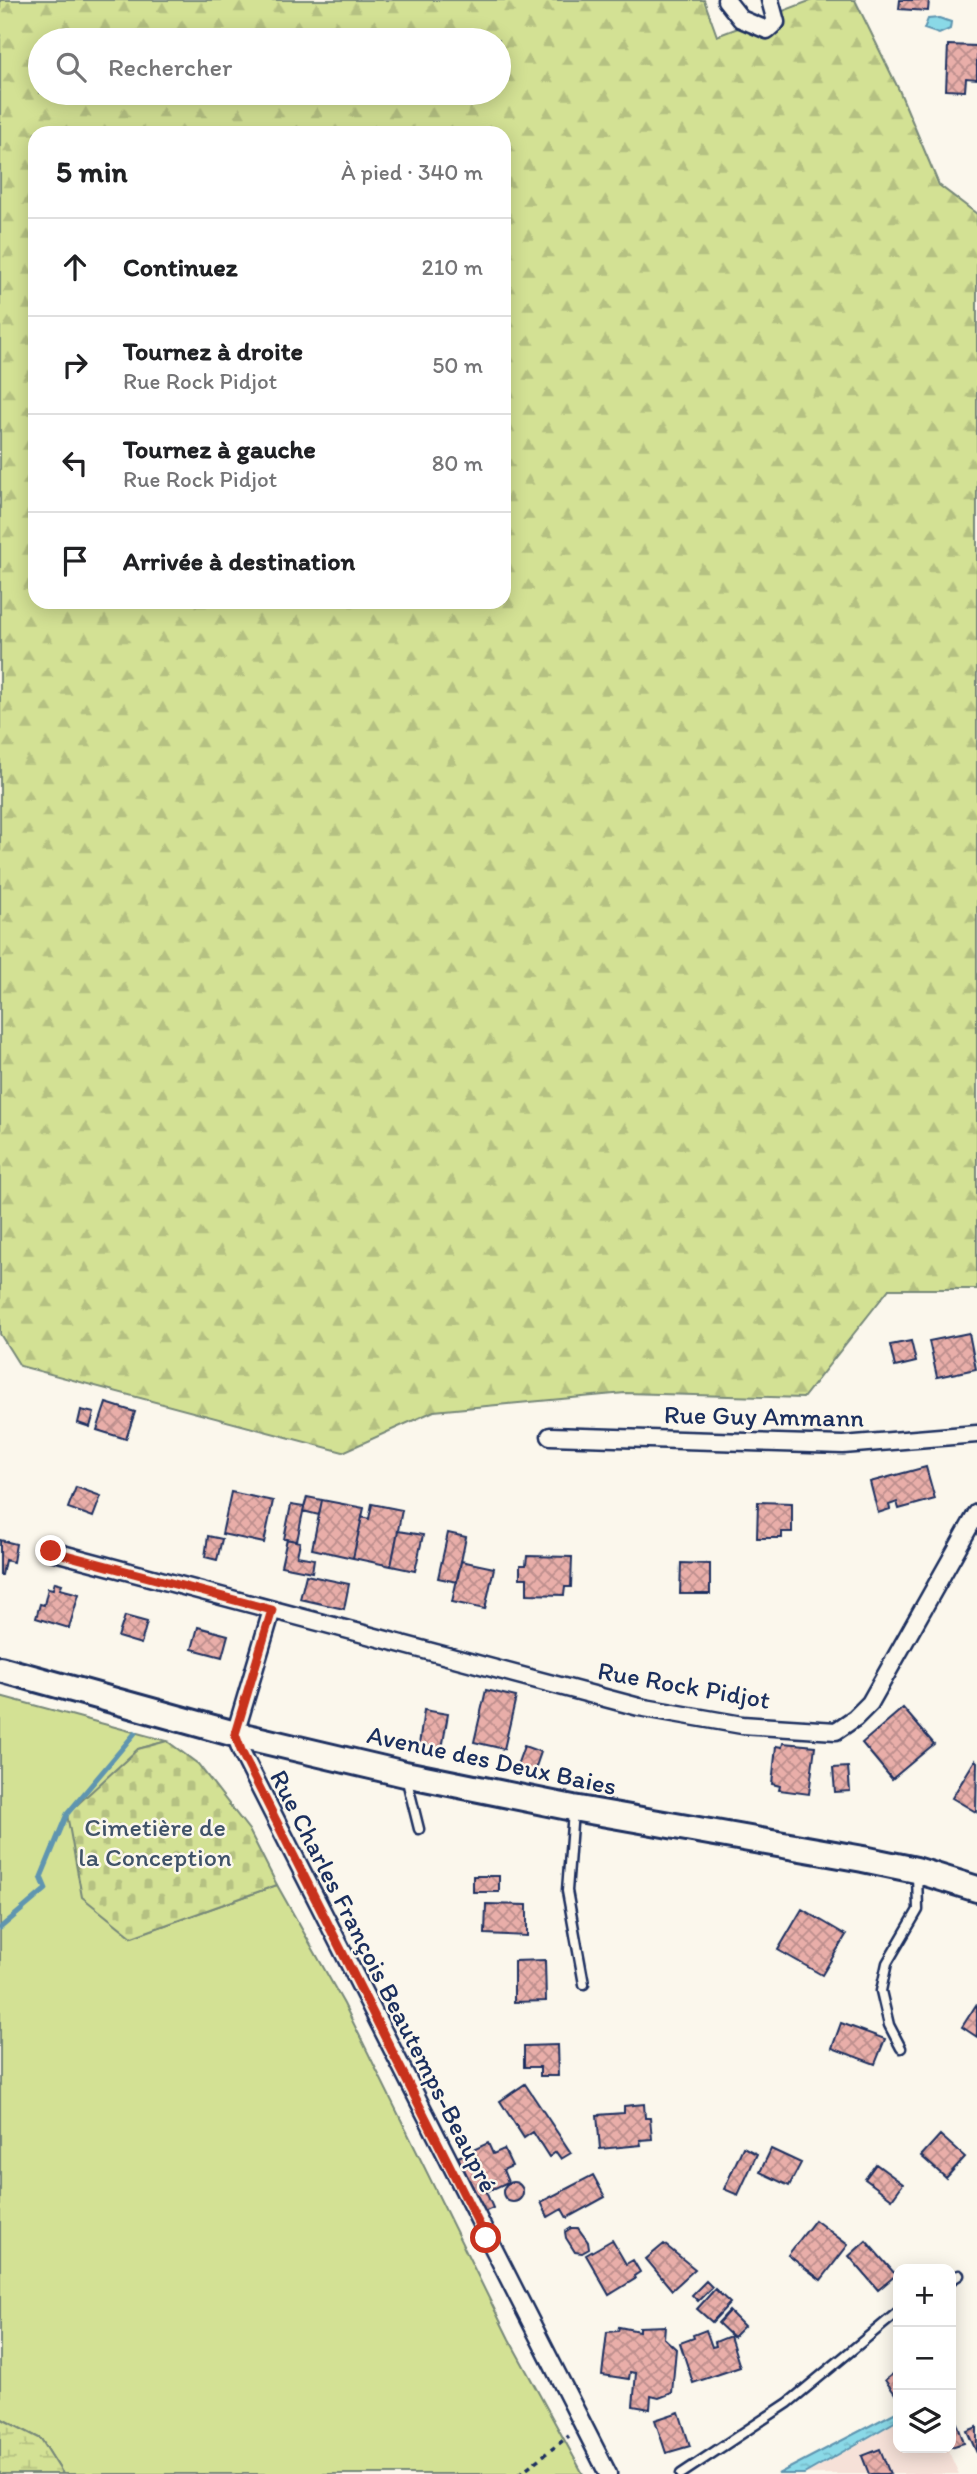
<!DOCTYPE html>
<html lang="fr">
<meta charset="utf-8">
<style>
body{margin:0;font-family:Itim,sans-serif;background:#f2f2f2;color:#202124}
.controls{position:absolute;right:21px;bottom:21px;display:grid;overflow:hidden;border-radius:14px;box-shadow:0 4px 18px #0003}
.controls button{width:63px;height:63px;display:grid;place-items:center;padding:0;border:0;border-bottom:2px solid #e0e0e0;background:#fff;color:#202124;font:35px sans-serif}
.stop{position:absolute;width:21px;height:21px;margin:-16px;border:5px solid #c8321e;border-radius:50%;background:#fff}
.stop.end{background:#c8321e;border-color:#fff;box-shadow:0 2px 7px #0008}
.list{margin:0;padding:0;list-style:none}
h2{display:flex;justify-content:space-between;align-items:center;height:91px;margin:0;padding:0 28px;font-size:30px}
h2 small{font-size:23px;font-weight:400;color:#757577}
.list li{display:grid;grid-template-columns:46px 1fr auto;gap:21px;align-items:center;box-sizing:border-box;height:98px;padding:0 28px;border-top:2px solid #e0e0e0}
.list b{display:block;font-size:26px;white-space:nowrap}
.list p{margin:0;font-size:23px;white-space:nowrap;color:#757577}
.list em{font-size:23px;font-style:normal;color:#757577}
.icon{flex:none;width:38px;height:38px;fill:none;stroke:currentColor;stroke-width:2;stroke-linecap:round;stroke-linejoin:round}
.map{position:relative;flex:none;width:977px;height:2474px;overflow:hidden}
.search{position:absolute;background:#fff;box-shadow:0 4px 18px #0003;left:28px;top:28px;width:483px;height:77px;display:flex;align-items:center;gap:18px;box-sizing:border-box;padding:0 24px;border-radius:38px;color:#757577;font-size:26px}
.panel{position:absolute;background:#fff;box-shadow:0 4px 18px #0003;left:28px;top:126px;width:483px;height:483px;border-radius:21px}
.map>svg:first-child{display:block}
.built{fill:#f6e1d8}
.green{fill:#d3e194;stroke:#778879;stroke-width:2}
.forest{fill:url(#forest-firs);stroke:#778879;stroke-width:2;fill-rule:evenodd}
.wetland{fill:url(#wetland-marsh);stroke:#778879;stroke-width:2}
.cemetery{fill:url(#cemetery-stones);stroke:#778879;stroke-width:2}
.water{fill:url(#water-ripples);stroke:#5e95b0;stroke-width:2}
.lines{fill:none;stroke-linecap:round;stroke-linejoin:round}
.stream{stroke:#5e95b0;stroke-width:5}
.building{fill:url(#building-cross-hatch);stroke:#1b2f5e;stroke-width:2}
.lane-casing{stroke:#1b2f5e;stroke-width:13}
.street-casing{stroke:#1b2f5e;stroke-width:21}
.primary-casing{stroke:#1b2f5e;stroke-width:30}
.path{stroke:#1b2f5e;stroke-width:3.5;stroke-dasharray:5 5;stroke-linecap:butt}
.lane{stroke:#fbf7ec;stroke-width:8}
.street{stroke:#fbf7ec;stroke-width:16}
.primary{stroke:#fbf7ec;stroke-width:24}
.route{stroke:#c8321e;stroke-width:9}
.labels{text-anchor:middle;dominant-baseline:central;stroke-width:5;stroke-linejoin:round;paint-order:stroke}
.street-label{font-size:26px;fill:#1b2f5e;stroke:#fbf7ec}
.park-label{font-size:26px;fill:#405369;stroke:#fbf7ec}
</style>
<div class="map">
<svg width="977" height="2474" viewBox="0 0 977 2474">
<defs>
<pattern id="forest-firs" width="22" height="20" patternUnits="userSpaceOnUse" patternTransform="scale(1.75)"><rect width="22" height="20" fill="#d3e194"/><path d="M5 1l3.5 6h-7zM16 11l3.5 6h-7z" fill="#b5c182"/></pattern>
<pattern id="wetland-marsh" width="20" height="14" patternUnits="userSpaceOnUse" patternTransform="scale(1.75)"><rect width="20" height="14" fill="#d3e194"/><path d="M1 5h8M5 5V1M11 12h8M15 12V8" fill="none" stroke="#b5c182"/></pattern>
<pattern id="cemetery-stones" width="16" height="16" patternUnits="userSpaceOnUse" patternTransform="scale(1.75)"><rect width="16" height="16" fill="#d3e194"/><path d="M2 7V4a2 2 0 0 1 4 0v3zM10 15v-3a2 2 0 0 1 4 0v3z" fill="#b5c182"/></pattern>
<pattern id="water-ripples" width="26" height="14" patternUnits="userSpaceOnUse" patternTransform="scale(1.75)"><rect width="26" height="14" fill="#8ad9e7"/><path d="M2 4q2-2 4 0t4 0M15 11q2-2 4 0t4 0" fill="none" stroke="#76bbc9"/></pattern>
<pattern id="building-cross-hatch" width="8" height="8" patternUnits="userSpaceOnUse" patternTransform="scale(1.75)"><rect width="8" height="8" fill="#e9aea9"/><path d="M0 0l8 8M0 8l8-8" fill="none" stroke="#bc8e8d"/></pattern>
</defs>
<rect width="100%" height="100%" fill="#fbf7ec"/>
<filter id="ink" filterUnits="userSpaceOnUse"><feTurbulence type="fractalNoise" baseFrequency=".0143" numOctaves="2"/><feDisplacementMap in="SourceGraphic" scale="14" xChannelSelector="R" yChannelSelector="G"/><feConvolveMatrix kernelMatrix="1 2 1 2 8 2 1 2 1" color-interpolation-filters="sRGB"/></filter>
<g filter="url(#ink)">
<path class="built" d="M 898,2421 L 898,2448 L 947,2448 L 959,2474 L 806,2474 Z"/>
<path class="green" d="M 0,1696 L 167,1741 L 138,1749 L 131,1937 L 277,1885 L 344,2004 L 509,2339 L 583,2474 L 63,2474 L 41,2439 L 0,2418 Z"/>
<path class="forest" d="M 0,0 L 704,0 L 717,36 L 812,0 L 855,0 L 899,90 L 939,185 L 977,214 L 977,1289 L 889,1289 L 803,1398 L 625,1393 L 434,1411 L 343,1452 L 20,1366 L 0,1334 ZM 40,40 L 499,40 L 499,93 L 40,93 ZM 35,133 L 504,133 L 504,602 L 35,602 Z"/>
<path class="wetland" d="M 0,2418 L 41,2439 L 63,2474 L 0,2474 Z"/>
<path class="cemetery" d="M 167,1741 L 198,1764 L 249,1830 L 277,1885 L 132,1937 L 82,1897 L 67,1814 L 138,1749 Z"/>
<path class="water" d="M 939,18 L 951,22 L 950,29 L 939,34 L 924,29 L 928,19 Z
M 898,2411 L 898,2420 L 804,2474 L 778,2474 Z"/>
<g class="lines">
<path class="stream" d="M 0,1928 L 46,1889 L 41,1877 L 67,1814 L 135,1733"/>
</g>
<path class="building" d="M 900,0 L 929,0 L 928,11 L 899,9 Z
M 948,45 L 977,46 L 977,79 L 966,78 L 965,91 L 946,90 Z
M 969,1333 L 976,1369 L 937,1377 L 929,1341 Z
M 911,1341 L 916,1362 L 895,1367 L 890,1345 Z
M 106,1403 L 135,1412 L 126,1439 L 97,1430 Z
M 81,1410 L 94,1413 L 90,1427 L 78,1423 Z
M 926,1467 L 935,1499 L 899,1509 L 897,1502 L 889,1505 L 890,1509 L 878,1513 L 870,1482 Z
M 76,1487 L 101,1496 L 93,1517 L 68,1508 Z
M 231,1492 L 273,1501 L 264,1543 L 222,1534 Z
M 307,1497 L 322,1500 L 319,1515 L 303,1511 Z
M 322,1500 L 364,1508 L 353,1558 L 312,1549 Z
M 758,1502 L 792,1503 L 792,1532 L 782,1532 L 782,1538 L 757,1538 Z
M 372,1504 L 402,1510 L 391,1566 L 353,1558 L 362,1517 L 369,1519 Z
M 291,1505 L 304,1507 L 297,1541 L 284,1539 Z
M 398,1531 L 423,1535 L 415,1571 L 391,1566 Z
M 448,1533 L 466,1537 L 457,1582 L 438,1578 Z
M 208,1536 L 222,1539 L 217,1560 L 205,1557 Z
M 287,1539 L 300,1542 L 297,1556 L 314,1559 L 312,1572 L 281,1566 Z
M 0,1540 L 16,1544 L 13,1562 L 5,1560 L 2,1575 L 0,1575 Z
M 527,1556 L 572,1557 L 571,1587 L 565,1587 L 564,1595 L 527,1594 L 527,1578 L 520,1578 L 520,1565 L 526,1565 Z
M 461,1561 L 494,1568 L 485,1609 L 452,1602 Z
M 681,1563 L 710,1564 L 710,1594 L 680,1594 Z
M 306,1575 L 349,1584 L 344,1609 L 300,1599 Z
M 55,1582 L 62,1584 L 60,1589 L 79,1594 L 69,1628 L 36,1618 L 40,1604 L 44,1605 L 48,1588 L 53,1589 Z
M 125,1616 L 147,1622 L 141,1644 L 118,1637 Z
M 198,1627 L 228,1635 L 222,1657 L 192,1649 Z
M 486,1690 L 516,1697 L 504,1749 L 474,1742 Z
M 903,1708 L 934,1744 L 892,1779 L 862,1743 Z
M 424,1710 L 448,1714 L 442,1749 L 419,1745 Z
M 783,1743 L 815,1746 L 809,1794 L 779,1790 L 780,1786 L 772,1784 L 776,1746 L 782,1747 Z
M 524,1746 L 541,1752 L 532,1778 L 515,1771 Z
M 975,1760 L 977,1762 L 976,1812 L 952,1798 Z
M 848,1767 L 850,1791 L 835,1792 L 833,1768 Z
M 473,1876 L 499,1876 L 499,1892 L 473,1892 Z
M 486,1904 L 527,1905 L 527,1936 L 485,1934 Z
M 802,1909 L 846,1935 L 822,1975 L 778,1950 Z
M 545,1960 L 546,2001 L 514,2002 L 514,1961 Z
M 976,2005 L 977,2006 L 977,2037 L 962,2027 Z
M 841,2023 L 885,2039 L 875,2064 L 832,2048 Z
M 557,2045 L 558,2076 L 540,2076 L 540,2067 L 524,2067 L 524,2046 Z
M 525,2084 L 571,2153 L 561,2159 L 556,2152 L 549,2157 L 533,2132 L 524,2138 L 500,2101 Z
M 644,2104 L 645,2118 L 650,2118 L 652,2139 L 640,2140 L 641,2145 L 600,2149 L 597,2115 L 624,2113 L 624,2106 Z
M 940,2135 L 965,2157 L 946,2178 L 921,2156 Z
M 488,2143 L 493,2154 L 504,2149 L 512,2166 L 503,2170 L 508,2182 L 486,2192 L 493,2208 L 484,2212 L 458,2157 Z
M 743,2147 L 757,2154 L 738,2195 L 724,2189 Z
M 771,2149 L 801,2163 L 789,2186 L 760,2172 Z
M 876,2164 L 903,2184 L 892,2199 L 865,2179 Z
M 593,2175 L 605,2197 L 567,2218 L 562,2209 L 548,2217 L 541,2202 Z
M503 2192a10 10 0 1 1 20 0a10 10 0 1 1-20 0Z
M 815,2220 L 848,2245 L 821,2280 L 788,2255 Z
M 571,2228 L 578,2228 L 588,2242 L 589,2249 L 582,2253 L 575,2252 L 566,2238 L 565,2232 Z
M 612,2240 L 626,2264 L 633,2260 L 640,2272 L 634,2276 L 635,2279 L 609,2295 L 586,2255 Z
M 866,2241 L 896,2275 L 878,2290 L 849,2256 Z
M 664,2244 L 695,2269 L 672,2290 L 646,2259 Z
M 706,2281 L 712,2287 L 698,2301 L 692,2295 Z
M 715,2289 L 730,2303 L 712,2322 L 697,2309 Z
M 729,2311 L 744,2326 L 733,2337 L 718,2323 Z
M 665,2326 L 664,2338 L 676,2349 L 672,2393 L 659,2398 L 651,2396 L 650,2409 L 633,2406 L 636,2373 L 630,2372 L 629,2379 L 602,2375 L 607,2332 L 618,2331 L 619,2327 L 639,2331 L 639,2327 Z
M 706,2330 L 712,2347 L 716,2346 L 715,2342 L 730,2336 L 740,2367 L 693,2383 L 680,2343 L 694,2338 L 693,2335 Z
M 898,2370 L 898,2392 L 895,2394 L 885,2380 Z
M 951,2406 L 964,2443 L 951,2447 Z
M 679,2412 L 690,2446 L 666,2453 L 655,2420 Z
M 977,2427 L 977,2453 L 967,2431 Z
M 880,2449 L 890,2474 L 869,2474 L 862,2456 Z"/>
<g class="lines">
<g class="lane-casing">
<path id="lane" d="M 406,1777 L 419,1829
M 573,1811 L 567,1891 L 584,1984
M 901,2048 L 889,2025 L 881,1991 L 887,1963 L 918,1910 L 917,1873
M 951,2280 L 959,2275
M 681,2474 L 788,2403 L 898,2312"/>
</g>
<g class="street-casing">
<path id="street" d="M 726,0 L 741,19 L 767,30 L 776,22 L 770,0
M 550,1436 L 843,1445 L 977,1434
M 51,1551 L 639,1707 L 742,1725 L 836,1731 L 855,1718 L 870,1703 L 977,1513
M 272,1610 L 235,1734 L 242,1753 L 608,2474"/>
</g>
<g class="primary-casing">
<path id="primary" d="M 0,1669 L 235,1734 L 405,1774 L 573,1808 L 863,1859 L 916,1870 L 977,1889"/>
</g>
<path class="path" d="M 519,2474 L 569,2436"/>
<use href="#lane" class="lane"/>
<use href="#street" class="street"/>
<use href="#primary" class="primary"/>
</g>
</g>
<g class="lines" filter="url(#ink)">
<path class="route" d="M 51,1551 L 272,1610 L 235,1734 L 242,1753 L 486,2238"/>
</g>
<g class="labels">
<g class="street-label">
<text transform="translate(764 1416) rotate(1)">Rue Guy Ammann</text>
<text transform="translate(684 1685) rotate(10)">Rue Rock Pidjot</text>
<text transform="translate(492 1760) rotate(12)">Avenue des Deux Baies</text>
<text transform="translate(384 1981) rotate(63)">Rue Charles François Beautemps-Beaupré</text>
</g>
<g class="park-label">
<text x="155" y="1827">Cimetière de<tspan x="155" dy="30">la Conception</tspan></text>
</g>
</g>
</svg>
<div class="controls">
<button>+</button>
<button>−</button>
<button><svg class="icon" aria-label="layers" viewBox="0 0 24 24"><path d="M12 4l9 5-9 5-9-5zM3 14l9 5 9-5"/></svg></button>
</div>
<div class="stop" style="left:486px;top:2238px"></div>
<div class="stop end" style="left:51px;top:1551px"></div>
<div class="search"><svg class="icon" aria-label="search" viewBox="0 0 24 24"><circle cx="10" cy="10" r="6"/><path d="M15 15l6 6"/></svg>Rechercher</div>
<section class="panel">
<h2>5 min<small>À pied · 340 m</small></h2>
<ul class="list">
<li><svg class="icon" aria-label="ahead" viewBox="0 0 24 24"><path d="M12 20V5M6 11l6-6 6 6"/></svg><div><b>Continuez</b></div><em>210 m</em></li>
<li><svg class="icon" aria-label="right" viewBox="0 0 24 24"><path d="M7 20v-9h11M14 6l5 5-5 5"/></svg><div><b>Tournez à droite</b><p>Rue Rock Pidjot</p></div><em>50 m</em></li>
<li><svg class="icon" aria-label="left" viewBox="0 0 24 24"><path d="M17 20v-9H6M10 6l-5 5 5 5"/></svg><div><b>Tournez à gauche</b><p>Rue Rock Pidjot</p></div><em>80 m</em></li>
<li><svg class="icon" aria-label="arrive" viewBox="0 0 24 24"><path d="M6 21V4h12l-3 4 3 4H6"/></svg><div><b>Arrivée à destination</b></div></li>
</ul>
</section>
</div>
